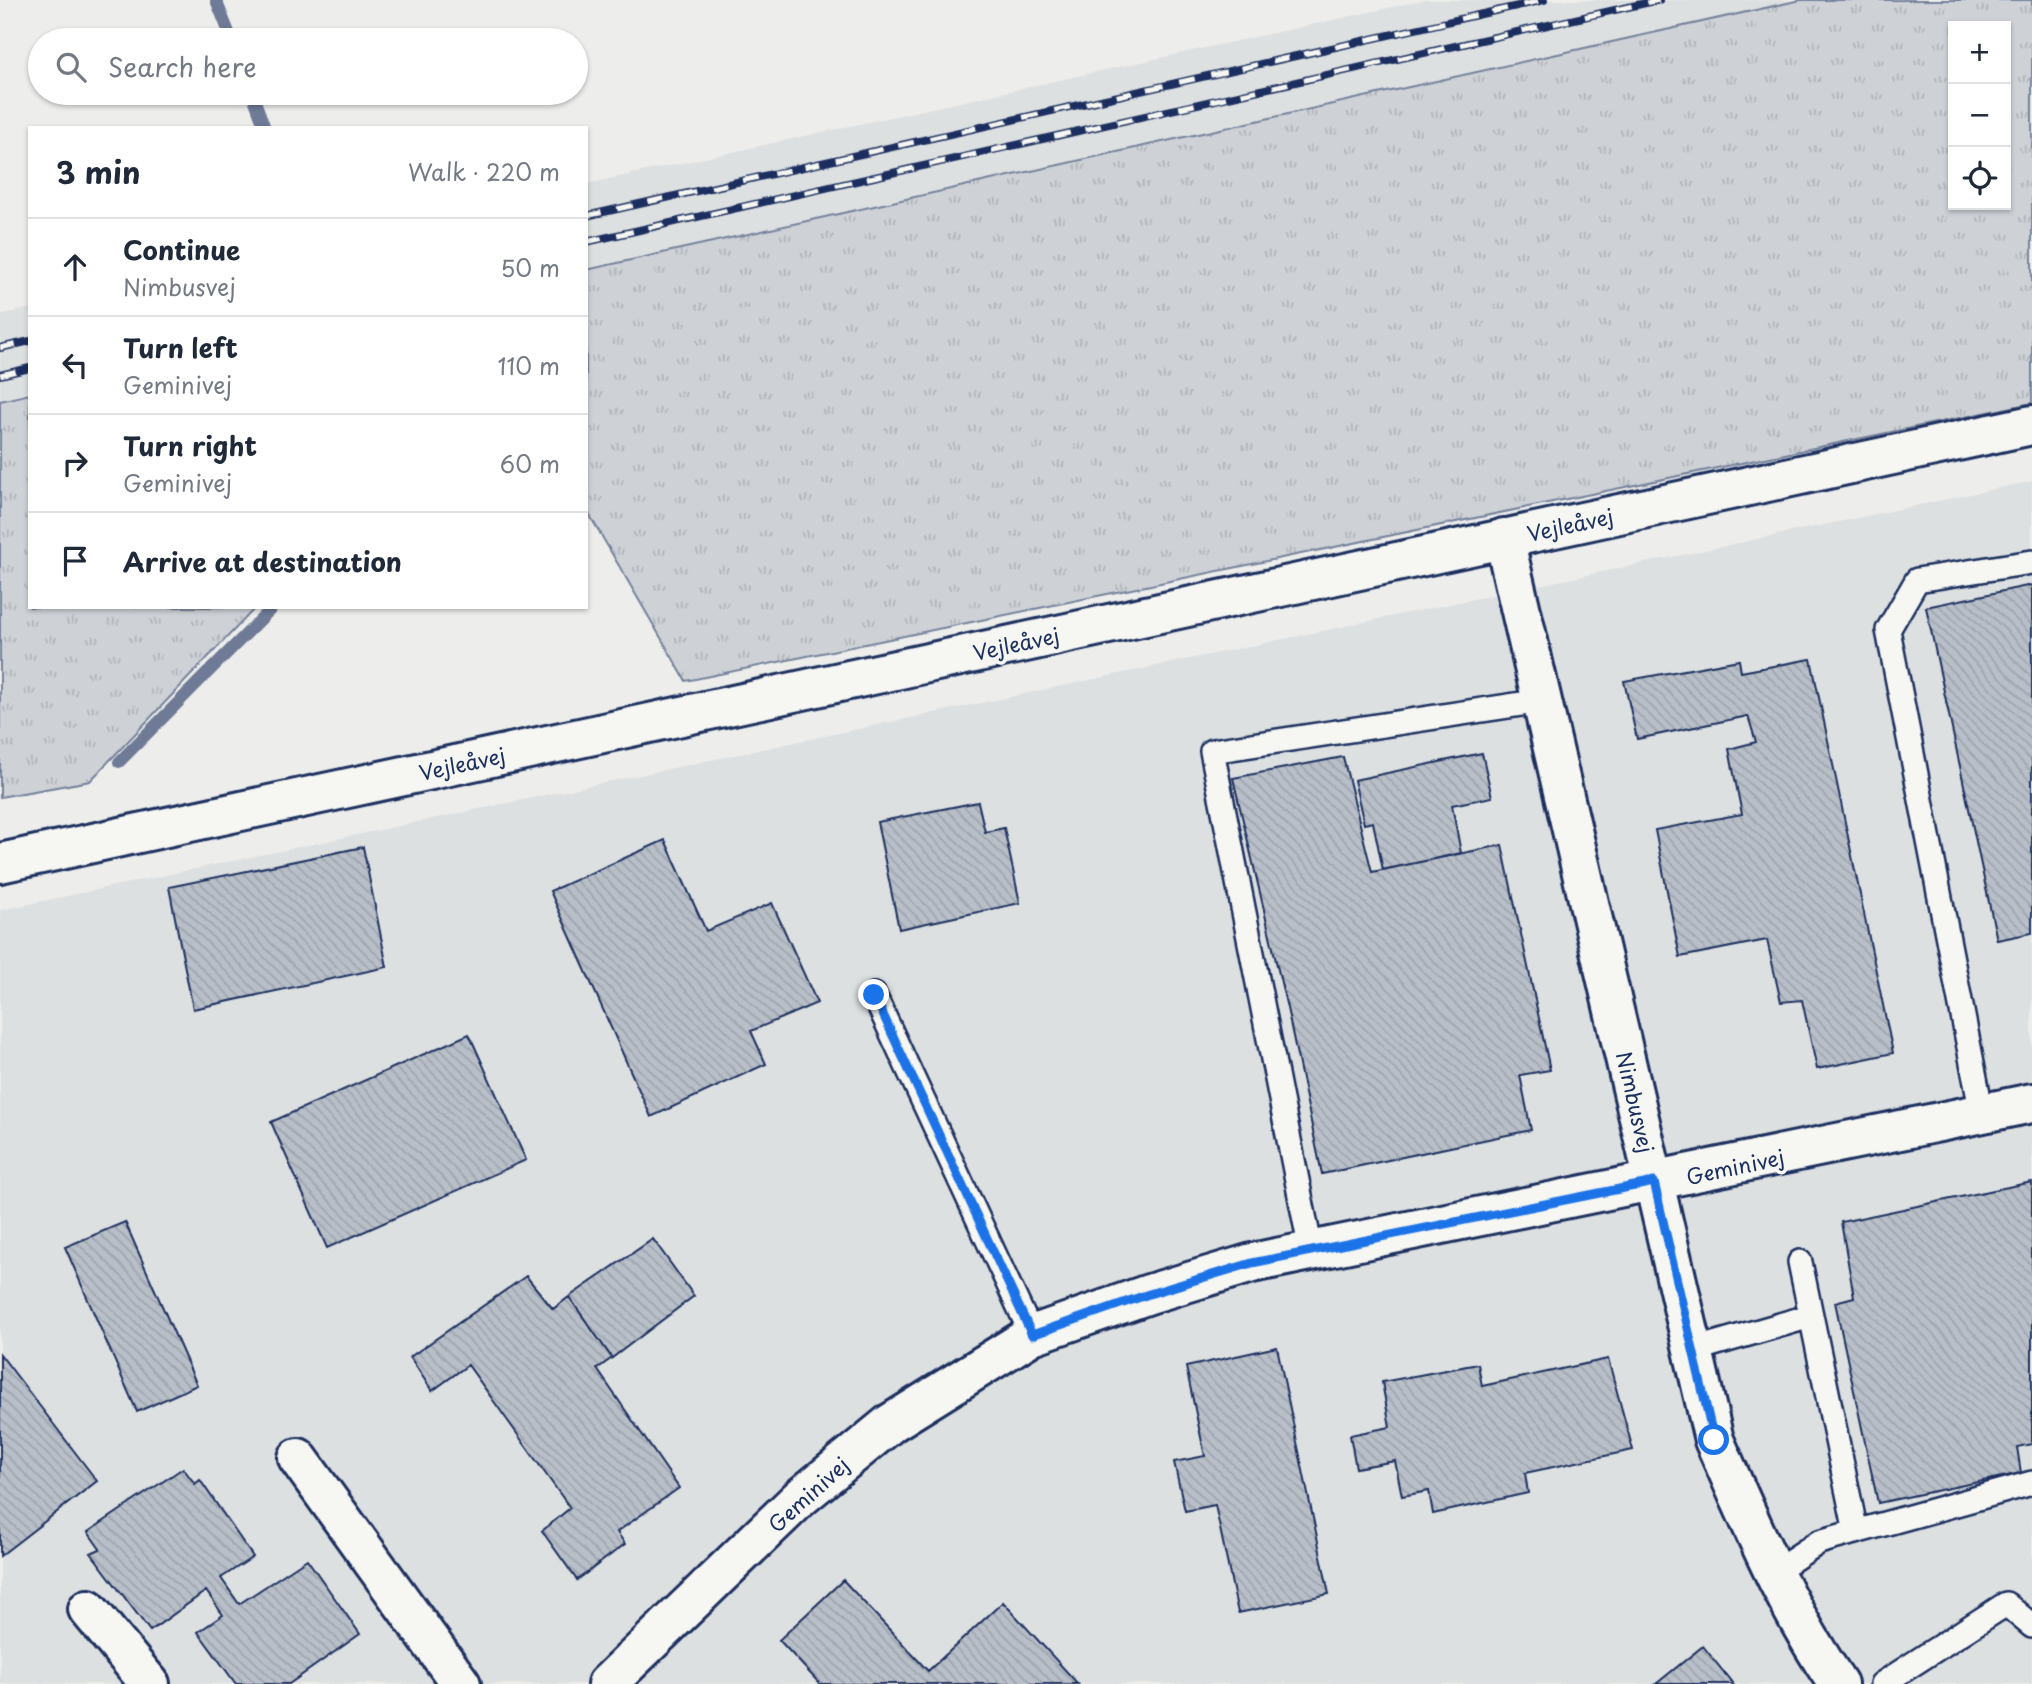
<!DOCTYPE html>
<meta charset="utf-8">
<style>
body{margin:0;font-family:"Playpen Sans",sans-serif;background:#f6f6f7;color:#1f2937}
.controls{position:absolute;right:21px;top:21px;display:grid;overflow:hidden;border-radius:0px;box-shadow:0 2px 5px #0004}
.controls button{width:63px;height:63px;display:grid;place-items:center;padding:0;border:0;border-bottom:2px solid #e0e1e3;background:#fff;color:#1f2937;font:35px sans-serif}
.stop{position:absolute;width:21px;height:21px;margin:-16px;border:5px solid #1a73e8;border-radius:50%;background:#fff}
.stop.end{background:#1a73e8;border-color:#fff;box-shadow:0 2px 7px #0008}
.list{margin:0;padding:0;list-style:none}
h2{display:flex;justify-content:space-between;align-items:center;height:91px;margin:0;padding:0 28px;font-size:30px}
h2 small{font-size:23px;font-weight:400;color:#747a83}
.list li{display:grid;grid-template-columns:46px 1fr auto;gap:21px;align-items:center;box-sizing:border-box;height:98px;padding:0 28px;border-top:2px solid #e0e1e3}
.list b{display:block;font-size:26px;white-space:nowrap}
.list p{margin:0;font-size:23px;white-space:nowrap;color:#747a83}
.list em{font-size:23px;font-style:normal;color:#747a83}
.icon{flex:none;width:38px;height:38px;fill:none;stroke:currentColor;stroke-width:2;stroke-linecap:round;stroke-linejoin:round}
.map{position:relative;flex:none;width:2032px;height:1684px;overflow:hidden}
.search{position:absolute;background:#fff;box-shadow:0 2px 5px #0004;left:28px;top:28px;width:560px;height:77px;display:flex;align-items:center;gap:18px;box-sizing:border-box;padding:0 24px;border-radius:38px;color:#747a83;font-size:26px}
.panel{position:absolute;background:#fff;box-shadow:0 2px 5px #0004;left:28px;top:126px;width:560px;height:483px;border-radius:0px}
.map>svg:first-child{display:block}
.built{fill:#dde0e1}
.grass{fill:url(#grass-tufts);stroke:#74809a;stroke-width:2;fill-rule:evenodd}
.lines{fill:none;stroke-linecap:round;stroke-linejoin:round}
.stream{stroke:#6e7a96;stroke-width:12}
.building{fill:url(#building-back-hatch);stroke:#1b2f5e;stroke-width:2}
.service-casing{stroke:#1b2f5e;stroke-width:28}
.minor-casing{stroke:#1b2f5e;stroke-width:44}
.tertiary-casing{stroke:#1b2f5e;stroke-width:44}
.service{stroke:#f6f6f2;stroke-width:23}
.minor{stroke:#f6f6f2;stroke-width:38}
.tertiary{stroke:#f6f6f2;stroke-width:38}
.rail-casing{stroke:#1b2f5e;stroke-width:8}
.rail{stroke:#f6f6f2;stroke-width:5;stroke-dasharray:16;stroke-linecap:butt}
.route{stroke:#1a73e8;stroke-width:9}
.labels{text-anchor:middle;dominant-baseline:central;stroke-width:7;stroke-linejoin:round;paint-order:stroke}
.street-label{font-size:21px;fill:#1b2f5e;stroke:#f6f6f2}
</style>
<div class="map">
<svg width="2032" height="1684" viewBox="0 0 2032 1684">
<defs>
<pattern id="grass-tufts" width="24" height="20" patternUnits="userSpaceOnUse" patternTransform="scale(1.75)"><rect width="24" height="20" fill="#ced2d7"/><path d="M3 7l-1-3M5 7V3M7 7l1-3M15 17l-1-3M17 17v-4M19 17l1-3" fill="none" stroke="#b0b5bb"/></pattern>
<pattern id="building-back-hatch" width="6" height="6" patternUnits="userSpaceOnUse" patternTransform="scale(1.75)"><rect width="6" height="6" fill="#b9bfc8"/><path d="M-1 5l2 2M0 0l6 6M5-1l2 2" fill="none" stroke="#9ea4ae"/></pattern>
</defs>
<rect width="100%" height="100%" fill="#edeeec"/>
<filter id="ink" filterUnits="userSpaceOnUse"><feTurbulence type="fractalNoise" baseFrequency=".0143" numOctaves="2"/><feDisplacementMap in="SourceGraphic" scale="14" xChannelSelector="R" yChannelSelector="G"/><feConvolveMatrix kernelMatrix="1 2 1 2 8 2 1 2 1" color-interpolation-filters="sRGB"/></filter>
<g filter="url(#ink)">
<path class="built" d="M 1424,0 L 1801,0 L 586,270 L 586,184 Z
M 30,308 L 30,394 L 0,401 L 0,315 Z
M 2032,481 L 2032,1684 L 0,1684 L 0,910 Z"/>
<path class="grass" d="M 1801,0 L 2032,0 L 2032,403 L 686,681 L 586,509 L 586,270 ZM 1953,26 L 2006,26 L 2006,205 L 1953,205 Z
M 30,394 L 30,607 L 256,607 L 90,781 L 0,797 L 0,401 Z"/>
<g class="lines">
<path class="stream" d="M 216,0 L 232,40
M 252,93 L 265,128
M 119,762 L 273,607"/>
</g>
<path class="building" d="M 2032,585 L 2032,933 L 1997,940 L 1926,607 Z
M 1811,659 L 1893,1053 L 1817,1069 L 1802,1000 L 1781,1002 L 1767,940 L 1680,957 L 1655,830 L 1742,814 L 1729,749 L 1756,742 L 1748,716 L 1637,739 L 1624,681 L 1739,660 L 1741,672 Z
M 1482,753 L 1492,797 L 1452,805 L 1461,853 L 1383,870 L 1373,822 L 1364,824 L 1354,780 Z
M 1343,757 L 1372,872 L 1502,845 L 1550,1070 L 1520,1075 L 1531,1130 L 1322,1174 L 1287,1008 L 1233,778 Z
M 978,802 L 985,832 L 1004,828 L 1020,903 L 899,929 L 877,822 Z
M 665,840 L 706,931 L 772,903 L 817,1003 L 751,1031 L 766,1064 L 651,1117 L 550,891 Z
M 363,847 L 387,967 L 193,1009 L 169,887 Z
M 469,1034 L 526,1160 L 327,1248 L 271,1122 Z
M 2032,1182 L 2032,1444 L 2017,1447 L 2021,1473 L 1878,1503 L 1835,1302 L 1854,1297 L 1841,1222 Z
M 125,1222 L 197,1385 L 137,1412 L 65,1247 Z
M 653,1239 L 694,1296 L 612,1358 L 569,1297 Z
M 526,1276 L 553,1309 L 569,1297 L 612,1358 L 597,1369 L 679,1488 L 617,1532 L 625,1544 L 577,1580 L 542,1531 L 570,1508 L 468,1365 L 432,1391 L 410,1357 Z
M 1277,1347 L 1329,1594 L 1238,1613 L 1215,1505 L 1185,1511 L 1174,1462 L 1205,1456 L 1186,1367 Z
M 0,1354 L 97,1481 L 0,1556 Z
M 1608,1359 L 1633,1450 L 1525,1473 L 1528,1493 L 1433,1514 L 1429,1491 L 1402,1496 L 1395,1461 L 1356,1468 L 1350,1435 L 1390,1427 L 1382,1382 L 1478,1364 L 1482,1386 Z
M 183,1468 L 195,1484 L 200,1480 L 253,1557 L 221,1578 L 239,1604 L 307,1559 L 360,1634 L 289,1684 L 236,1684 L 198,1632 L 223,1615 L 206,1591 L 150,1631 L 91,1553 L 100,1549 L 88,1532 Z
M 843,1580 L 928,1671 L 1003,1602 L 1078,1684 L 820,1684 L 779,1640 Z
M 1703,1646 L 1733,1684 L 1656,1684 Z"/>
<g class="lines">
<g class="service-casing">
<path id="service" d="M 874,995 L 1032,1335
M 1982,1114 L 1888,630 L 1917,580 L 2032,562
M 1311,1251 L 1212,751 L 1542,701
M 1800,1262 L 1856,1532
M 1693,1350 L 1811,1316
M 1774,1572 L 1819,1542 L 2032,1483
M 1882,1684 L 2006,1604 L 2032,1626"/>
</g>
<g class="minor-casing">
<path id="minor" d="M 1504,538 L 1714,1440 C 1751,1523 1786,1609 1838,1684
M 298,1458 L 461,1684
M 88,1609 L 150,1684
M 607,1684 L 801,1497 L 891,1423 L 1032,1335 L 1149,1294 L 1252,1263 L 2032,1103"/>
</g>
<g class="tertiary-casing">
<path id="tertiary" d="M 0,863 L 2032,425"/>
</g>
<use href="#service" class="service"/>
<use href="#minor" class="minor"/>
<use href="#tertiary" class="tertiary"/>
<g class="rail-casing">
<path id="rail" d="M 586,216 L 1544,0
M 586,242 L 1659,0
M 0,348 L 30,341
M 0,375 L 30,368"/>
</g>
<use href="#rail" class="rail"/>
</g>
</g>
<g class="lines" filter="url(#ink)">
<path class="route" d="M 874,995 L 1032,1335 L 1149,1294 L 1252,1263 L 1654,1182 L 1714,1440"/>
</g>
<g class="labels">
<g class="street-label">
<text transform="translate(1570 524) rotate(-12)">Vejleåvej</text>
<text transform="translate(1016 643) rotate(-12)">Vejleåvej</text>
<text transform="translate(462 763) rotate(-12)">Vejleåvej</text>
<text transform="translate(1636 1102) rotate(77)">Nimbusvej</text>
<text transform="translate(1735 1166) rotate(-12)">Geminivej</text>
<text transform="translate(808 1494) rotate(-42)">Geminivej</text>
</g>
</g>
</svg>
<div class="controls">
<button>+</button>
<button>−</button>
<button><svg class="icon" aria-label="locate" viewBox="0 0 24 24"><circle cx="12" cy="12" r="6"/><path d="M12 2v4M12 18v4M2 12h4M18 12h4"/></svg></button>
</div>
<div class="stop" style="left:1714px;top:1440px"></div>
<div class="stop end" style="left:874px;top:995px"></div>
<div class="search"><svg class="icon" aria-label="search" viewBox="0 0 24 24"><circle cx="10" cy="10" r="6"/><path d="M15 15l6 6"/></svg>Search here</div>
<section class="panel">
<h2>3 min<small>Walk · 220 m</small></h2>
<ul class="list">
<li><svg class="icon" aria-label="ahead" viewBox="0 0 24 24"><path d="M12 20V5M6 11l6-6 6 6"/></svg><div><b>Continue</b><p>Nimbusvej</p></div><em>50 m</em></li>
<li><svg class="icon" aria-label="left" viewBox="0 0 24 24"><path d="M17 20v-9H6M10 6l-5 5 5 5"/></svg><div><b>Turn left</b><p>Geminivej</p></div><em>110 m</em></li>
<li><svg class="icon" aria-label="right" viewBox="0 0 24 24"><path d="M7 20v-9h11M14 6l5 5-5 5"/></svg><div><b>Turn right</b><p>Geminivej</p></div><em>60 m</em></li>
<li><svg class="icon" aria-label="arrive" viewBox="0 0 24 24"><path d="M6 21V4h12l-3 4 3 4H6"/></svg><div><b>Arrive at destination</b></div></li>
</ul>
</section>
</div>
